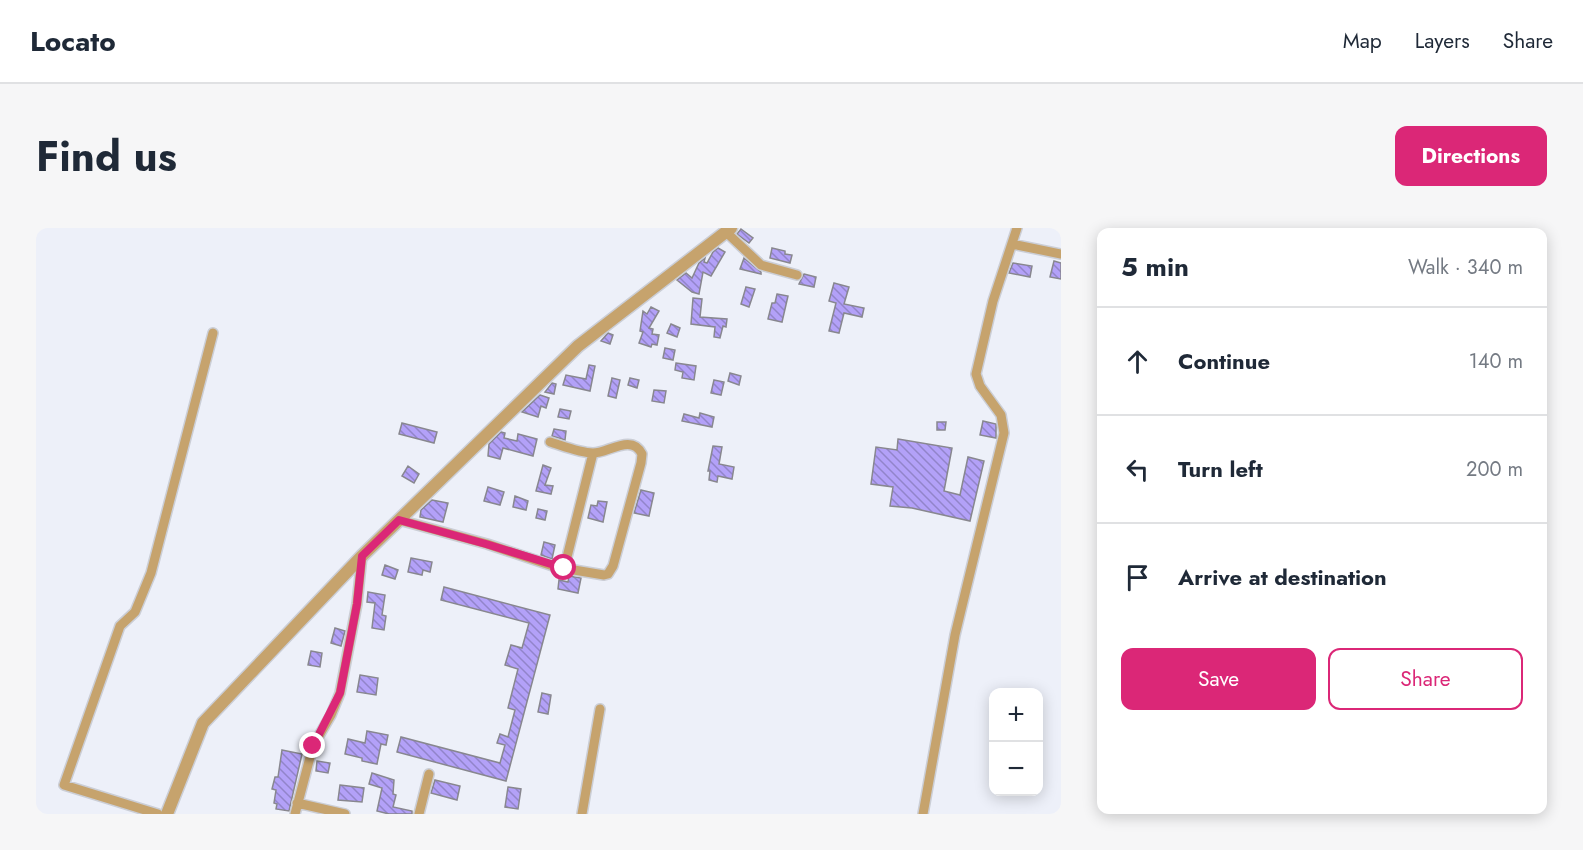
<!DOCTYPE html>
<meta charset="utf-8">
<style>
body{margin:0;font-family:Jost,sans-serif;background:#f6f6f7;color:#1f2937}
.controls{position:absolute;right:18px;bottom:18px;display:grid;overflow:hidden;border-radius:12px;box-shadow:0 3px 15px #0003}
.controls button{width:54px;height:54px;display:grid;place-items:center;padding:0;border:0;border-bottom:2px solid #e0e1e3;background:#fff;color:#1f2937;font:30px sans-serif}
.stop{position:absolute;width:18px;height:18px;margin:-14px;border:4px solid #db2777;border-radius:50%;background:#fff}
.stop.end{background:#db2777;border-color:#fff;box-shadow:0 2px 6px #0008}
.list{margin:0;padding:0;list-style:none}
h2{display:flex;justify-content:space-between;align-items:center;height:78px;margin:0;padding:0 24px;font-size:26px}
h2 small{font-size:20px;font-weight:400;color:#747a83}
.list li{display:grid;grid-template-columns:39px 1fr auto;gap:18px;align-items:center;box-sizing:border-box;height:108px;padding:0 24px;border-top:2px solid #e0e1e3}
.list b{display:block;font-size:22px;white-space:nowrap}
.list em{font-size:20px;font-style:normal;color:#747a83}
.actions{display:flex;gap:12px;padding:18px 24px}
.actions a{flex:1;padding:14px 0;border:2px solid #db2777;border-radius:12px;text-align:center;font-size:21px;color:#db2777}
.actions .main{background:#db2777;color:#fff}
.icon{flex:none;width:33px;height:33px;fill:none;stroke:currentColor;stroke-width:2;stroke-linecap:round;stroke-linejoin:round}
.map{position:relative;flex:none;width:1025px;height:586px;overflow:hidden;border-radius:12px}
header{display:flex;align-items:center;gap:36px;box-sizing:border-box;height:84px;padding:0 30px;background:#fff;border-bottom:2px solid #e0e1e3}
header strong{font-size:28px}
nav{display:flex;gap:33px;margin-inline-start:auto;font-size:21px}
.intro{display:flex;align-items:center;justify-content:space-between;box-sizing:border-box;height:144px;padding:0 36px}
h1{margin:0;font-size:42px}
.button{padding:15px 27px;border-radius:12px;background:#db2777;color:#fff;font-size:21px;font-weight:700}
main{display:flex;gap:36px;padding:0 36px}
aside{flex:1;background:#fff;border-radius:12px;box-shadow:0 3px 15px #0003}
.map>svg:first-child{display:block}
.building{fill:url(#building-back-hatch);stroke:#88878f;stroke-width:1.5}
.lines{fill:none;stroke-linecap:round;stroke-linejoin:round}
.minor-casing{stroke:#cbced6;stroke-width:12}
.tertiary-casing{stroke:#cbced6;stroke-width:15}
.minor{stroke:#c6a36d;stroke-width:9}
.tertiary{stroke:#c6a36d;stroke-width:12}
.route{stroke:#db2777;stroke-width:8}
</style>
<header>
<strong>Locato</strong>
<nav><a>Map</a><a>Layers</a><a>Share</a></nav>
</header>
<div class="intro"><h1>Find us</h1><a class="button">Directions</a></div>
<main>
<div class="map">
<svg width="1025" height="586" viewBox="0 0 1025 586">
<defs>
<pattern id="building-back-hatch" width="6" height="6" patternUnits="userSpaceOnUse" patternTransform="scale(1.5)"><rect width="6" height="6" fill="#b3a1f8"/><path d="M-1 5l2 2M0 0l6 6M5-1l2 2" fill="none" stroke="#9284ca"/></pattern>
</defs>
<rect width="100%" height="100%" fill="#edf0f9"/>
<path class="building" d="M 705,1 L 717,10 L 713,15 L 701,6 Z
M 682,20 L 689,24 L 675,48 L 667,44 L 663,66 L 656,64 L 641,52 L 650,45 L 656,50 L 663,35 L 669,30 L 668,34 L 671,35 L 677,24 Z
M 736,20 L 749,23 L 749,26 L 756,27 L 754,35 L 734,30 Z
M 708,30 L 725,44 L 725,46 L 704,41 Z
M 1018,33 L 1025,35 L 1025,51 L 1014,49 Z
M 977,35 L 996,38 L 994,49 L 973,45 Z
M 768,46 L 780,49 L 778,59 L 763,56 Z
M 798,55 L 813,59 L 808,76 L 828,80 L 826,89 L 808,85 L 803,105 L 793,103 L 800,75 L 793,73 Z
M 710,59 L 719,61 L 713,79 L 705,76 Z
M 741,66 L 752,68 L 746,94 L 732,91 L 736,75 L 739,75 Z
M 657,70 L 666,71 L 664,89 L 691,91 L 690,99 L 687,98 L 684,110 L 678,109 L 679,99 L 655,96 Z
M 615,79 L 623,83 L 613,100 L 617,101 L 616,106 L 623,107 L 621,117 L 616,116 L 615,119 L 603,115 L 607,104 L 604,103 L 607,83 L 611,86 Z
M 635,96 L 644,100 L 641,109 L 631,105 Z
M 572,105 L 577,107 L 574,116 L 565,113 Z
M 629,120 L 639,122 L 637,132 L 627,130 Z
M 640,135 L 660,138 L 658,152 L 646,150 L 647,144 L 639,142 Z
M 553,137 L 559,138 L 554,163 L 527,157 L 530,147 L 550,151 Z
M 694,145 L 705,148 L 703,157 L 692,153 Z
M 576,150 L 584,152 L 580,170 L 572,168 Z
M 594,150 L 603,152 L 601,160 L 592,157 Z
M 678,152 L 688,154 L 685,167 L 675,165 Z
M 516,155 L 520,156 L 518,166 L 509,164 Z
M 618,162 L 630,163 L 628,175 L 616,173 Z
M 504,167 L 513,170 L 510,180 L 505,178 L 502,189 L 486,184 Z
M 524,181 L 535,183 L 533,191 L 522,189 Z
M 664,185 L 678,189 L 676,199 L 646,193 L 648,186 L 663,190 Z
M 947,193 L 960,196 L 960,210 L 944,207 Z
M 901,194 L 910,194 L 909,202 L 901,202 Z
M 366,195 L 401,204 L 398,215 L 363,206 Z
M 518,201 L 530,203 L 529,212 L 516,208 Z
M 465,204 L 469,205 L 468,210 L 481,213 L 482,206 L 501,211 L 497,228 L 467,220 L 464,231 L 452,228 L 453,216 Z
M 862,211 L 916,220 L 908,263 L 924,267 L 932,229 L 948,233 L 934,293 L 876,280 L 854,278 L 857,259 L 835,256 L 840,219 L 861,222 Z
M 677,218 L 686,219 L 683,236 L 698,239 L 696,251 L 682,248 L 681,254 L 673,252 L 674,243 L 672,243 Z
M 507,237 L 515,240 L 509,257 L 517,258 L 515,266 L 500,263 Z
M 372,238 L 383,246 L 378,255 L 366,248 Z
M 452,259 L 468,264 L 464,277 L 448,273 Z
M 605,262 L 618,265 L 613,288 L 598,285 Z
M 479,268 L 492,273 L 490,282 L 477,279 Z
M 396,272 L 412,275 L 407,294 L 384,289 L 385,282 Z
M 562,273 L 571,274 L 567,294 L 552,290 L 555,277 L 561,278 Z
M 502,281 L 511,283 L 509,292 L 500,290 Z
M 508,314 L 519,317 L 516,331 L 505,327 Z
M 375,330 L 396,334 L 394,344 L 387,342 L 386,347 L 372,344 Z
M 349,337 L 362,342 L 359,351 L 346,347 Z
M 533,348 L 545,350 L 542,365 L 522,361 L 523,352 L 532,354 Z
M 408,359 L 514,387 L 470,553 L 361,524 L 365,509 L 464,535 L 469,517 L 461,515 L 464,506 L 472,509 L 479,482 L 472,480 L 482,441 L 469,437 L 475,417 L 486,420 L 493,395 L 405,372 Z
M 332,364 L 349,367 L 346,387 L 350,388 L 348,402 L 336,400 L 339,375 L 331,374 Z
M 299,400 L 309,403 L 305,418 L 295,415 Z
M 275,423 L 286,425 L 284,439 L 272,437 Z
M 324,447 L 342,450 L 340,467 L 321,464 Z
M 506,465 L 515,467 L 512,486 L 502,484 Z
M 331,503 L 352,507 L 350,517 L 345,516 L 341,536 L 326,533 L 326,530 L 309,526 L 312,511 L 329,515 Z
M 246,522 L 266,526 L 253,583 L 240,581 L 241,576 L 238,575 L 240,562 L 236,561 L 239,549 L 242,549 Z
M 281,533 L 294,535 L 292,545 L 280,543 Z
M 336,545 L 358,552 L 357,566 L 360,567 L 357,579 L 376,583 L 376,586 L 353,586 L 341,583 L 346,560 L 333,556 Z
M 399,552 L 424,558 L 421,572 L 395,565 Z
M 304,557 L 328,560 L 326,574 L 302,572 Z
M 472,559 L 485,561 L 482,581 L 469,579 Z"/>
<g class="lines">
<g class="minor-casing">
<path id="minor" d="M 690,4 L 725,37 L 761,47
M 976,16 L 1025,26
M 363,292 L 451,316 L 520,339 L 568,347 L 572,346 L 577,338 L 605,235 L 606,226 C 596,205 572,225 557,225 C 544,225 527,218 514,214
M 528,341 L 557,225
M 261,575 L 309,586
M 122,586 L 28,557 L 84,398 L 99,384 L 115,345 L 177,105
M 259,586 L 277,518 L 295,487 L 304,465 L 321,376 L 326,328
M 383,586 L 393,546
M 546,586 L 564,481
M 887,586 L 919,407 L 968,205 L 965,187 L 944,158 L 940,146 L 957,73 L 981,0"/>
</g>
<g class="tertiary-casing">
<path id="tertiary" d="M 131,586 L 167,495 L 326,328 L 542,118 L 695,0"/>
</g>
<use href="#minor" class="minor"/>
<use href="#tertiary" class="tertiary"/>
</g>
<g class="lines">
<path class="route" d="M 277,518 L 304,465 L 321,376 L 326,328 L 363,292 L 450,316 L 528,340"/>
</g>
</svg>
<div class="controls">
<button>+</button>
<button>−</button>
</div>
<div class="stop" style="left:528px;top:340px"></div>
<div class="stop end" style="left:277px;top:518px"></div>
</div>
<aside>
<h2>5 min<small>Walk · 340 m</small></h2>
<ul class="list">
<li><svg class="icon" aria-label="ahead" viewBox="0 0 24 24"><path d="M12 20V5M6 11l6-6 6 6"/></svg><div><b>Continue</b></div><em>140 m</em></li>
<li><svg class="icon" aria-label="left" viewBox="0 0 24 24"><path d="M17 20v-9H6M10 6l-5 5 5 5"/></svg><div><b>Turn left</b></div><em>200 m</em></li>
<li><svg class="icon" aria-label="arrive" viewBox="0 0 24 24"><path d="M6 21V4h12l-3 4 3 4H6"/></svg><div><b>Arrive at destination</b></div></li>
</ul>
<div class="actions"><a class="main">Save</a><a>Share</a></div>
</aside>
</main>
